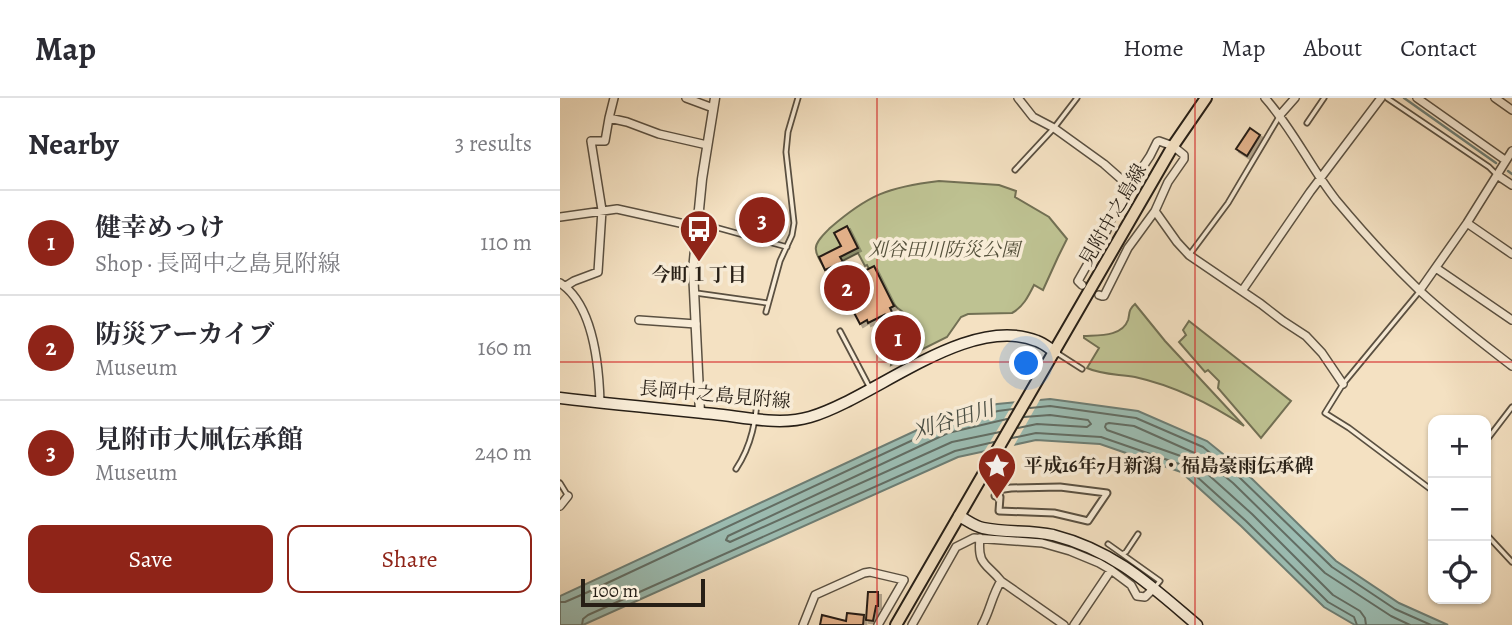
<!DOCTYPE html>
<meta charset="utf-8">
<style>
body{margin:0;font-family:Alegreya,"Noto Serif JP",serif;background:#f7f7f7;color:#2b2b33}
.controls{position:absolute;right:21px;bottom:21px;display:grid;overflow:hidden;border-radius:14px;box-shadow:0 2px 5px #0004}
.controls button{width:63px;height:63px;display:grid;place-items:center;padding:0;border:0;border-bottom:2px solid #e1e1e2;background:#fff;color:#2b2b33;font:35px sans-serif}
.scale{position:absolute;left:21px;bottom:18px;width:124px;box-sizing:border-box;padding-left:7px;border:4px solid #271f16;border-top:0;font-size:19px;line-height:24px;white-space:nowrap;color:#271f16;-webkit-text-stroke:5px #f8ecd7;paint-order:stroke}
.you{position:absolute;left:467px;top:266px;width:24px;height:24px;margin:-18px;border:5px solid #fff;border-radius:50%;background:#1a73e8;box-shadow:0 0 0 10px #1a73e833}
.badge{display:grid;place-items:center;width:46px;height:46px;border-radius:50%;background:#8f2418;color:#fff;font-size:23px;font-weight:700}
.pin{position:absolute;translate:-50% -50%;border:4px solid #fff;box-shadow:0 2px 7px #0006}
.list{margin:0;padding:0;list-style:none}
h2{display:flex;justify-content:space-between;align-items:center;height:91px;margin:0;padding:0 28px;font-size:30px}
h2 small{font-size:23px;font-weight:400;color:#7c7c81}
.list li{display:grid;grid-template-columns:46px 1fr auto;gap:21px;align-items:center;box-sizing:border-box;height:105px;padding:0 28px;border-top:2px solid #e1e1e2}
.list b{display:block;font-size:26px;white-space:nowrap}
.list p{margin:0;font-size:23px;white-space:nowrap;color:#7c7c81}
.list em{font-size:23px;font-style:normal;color:#7c7c81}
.actions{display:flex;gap:14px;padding:21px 28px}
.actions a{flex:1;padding:16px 0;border:2px solid #8f2418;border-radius:14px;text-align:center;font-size:24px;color:#8f2418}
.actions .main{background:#8f2418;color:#fff}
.icon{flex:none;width:38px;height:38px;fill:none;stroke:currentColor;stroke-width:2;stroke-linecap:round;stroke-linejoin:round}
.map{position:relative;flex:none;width:952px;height:527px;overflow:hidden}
header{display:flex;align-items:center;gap:42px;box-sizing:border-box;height:98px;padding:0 35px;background:#fff;border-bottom:2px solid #e1e1e2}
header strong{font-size:33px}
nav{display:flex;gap:38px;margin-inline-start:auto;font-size:24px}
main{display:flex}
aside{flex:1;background:#fff}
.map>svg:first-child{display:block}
.green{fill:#bec292;stroke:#727054;stroke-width:2}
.water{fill:#9cbeb4;stroke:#6d7e75;stroke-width:2}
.pier{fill:#f4e1c2}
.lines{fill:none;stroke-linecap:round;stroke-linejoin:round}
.shore{stroke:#626e65;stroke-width:2}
.stream{stroke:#6d7e75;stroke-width:2.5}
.building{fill:#e3b18a;stroke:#271f16;stroke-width:2;filter:url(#shadow)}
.service-casing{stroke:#5a5041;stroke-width:7}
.pedestrian-casing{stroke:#5a5041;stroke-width:9}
.minor-casing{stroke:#5a5041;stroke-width:10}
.tertiary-casing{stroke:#5a5041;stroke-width:11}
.secondary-casing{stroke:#271f16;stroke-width:13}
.primary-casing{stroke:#271f16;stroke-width:14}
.service{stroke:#f8ecd7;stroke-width:3.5}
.pedestrian{stroke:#f8ecd7;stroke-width:5}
.minor{stroke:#f8ecd7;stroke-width:7}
.tertiary{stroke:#f8ecd7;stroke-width:8}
.secondary{stroke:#f8ecd7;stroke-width:10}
.primary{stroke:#f4e1c2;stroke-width:10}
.grid{fill:none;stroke:#d62828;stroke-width:2;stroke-opacity:0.55}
.labels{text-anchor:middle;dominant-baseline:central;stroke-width:7;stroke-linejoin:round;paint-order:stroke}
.street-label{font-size:19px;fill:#271f16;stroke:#f8ecd7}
.park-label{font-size:19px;font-style:italic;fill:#54503b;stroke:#f8ecd7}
.poi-label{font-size:19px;font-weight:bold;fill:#271f16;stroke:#f8ecd7}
.water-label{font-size:21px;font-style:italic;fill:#4a4f45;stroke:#f8ecd7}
</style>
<header>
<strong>Map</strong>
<nav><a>Home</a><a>Map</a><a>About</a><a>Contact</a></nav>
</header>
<main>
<aside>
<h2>Nearby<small>3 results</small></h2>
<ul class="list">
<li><span class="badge">1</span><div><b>健幸めっけ</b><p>Shop · 長岡中之島見附線</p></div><em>110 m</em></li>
<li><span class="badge">2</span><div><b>防災アーカイブ</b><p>Museum</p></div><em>160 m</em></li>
<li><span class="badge">3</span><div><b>見附市大凧伝承館</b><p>Museum</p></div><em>240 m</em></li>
</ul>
<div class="actions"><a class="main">Save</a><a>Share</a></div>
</aside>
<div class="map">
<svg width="952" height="527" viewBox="0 0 952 527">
<defs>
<filter id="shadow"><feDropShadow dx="3" dy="3" stdDeviation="0" flood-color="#0004"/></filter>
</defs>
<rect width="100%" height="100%" fill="#f4e1c2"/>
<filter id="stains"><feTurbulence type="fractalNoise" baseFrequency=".00286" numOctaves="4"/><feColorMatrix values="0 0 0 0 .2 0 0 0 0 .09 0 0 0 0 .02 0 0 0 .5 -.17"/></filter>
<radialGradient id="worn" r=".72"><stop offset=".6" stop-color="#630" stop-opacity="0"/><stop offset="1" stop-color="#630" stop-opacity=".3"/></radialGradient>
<path class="green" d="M 379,83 L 439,87 L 456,93 L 455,99 L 489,119 L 507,141 L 498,159 L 483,192 L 474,187 C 468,199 463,209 452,215 L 408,216 L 401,219 L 387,239 L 331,267 L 332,259 L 340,258 L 339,252 C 348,247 352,242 350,231 L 356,228 C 348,214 339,214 332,204 C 325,193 320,180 314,169 L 309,171 L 307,167 L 305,168 L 298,155 L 265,172 C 263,166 256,158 256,152 C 254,145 265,135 270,130 C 308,97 328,89 379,83 Z
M 575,206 L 605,243 L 684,328 C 651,306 615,288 575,279 C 559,276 542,277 527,270 L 539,250 L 524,240 L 524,238 C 538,237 562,239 568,222 C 570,215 568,212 575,206 Z
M 629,223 L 731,303 L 701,340 L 658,290 L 659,283 L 648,272 L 645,274 L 619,244 L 626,237 L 623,232 Z"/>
<path class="water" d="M 490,301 L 578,313 L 647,343 L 684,373 L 776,463 L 839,505 L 888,527 L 795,527 L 764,509 L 681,428 L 621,374 L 540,346 L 476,342 L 398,359 L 23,527 L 0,527 L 0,498 L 383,320 L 437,306 Z"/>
<path class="pier" d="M 482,298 L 452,351 L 422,357 L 456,301 Z"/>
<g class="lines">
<path class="shore" d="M 470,310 L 490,308 L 576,320 L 643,349 L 679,379 L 772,469 L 835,511 L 871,527
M 458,330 L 477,326 L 527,329 L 531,326 L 528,322 L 490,317 L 464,319
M 440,334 L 392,344 L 170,444 L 166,442 L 168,438 L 388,335 L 447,321
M 452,340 L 476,335 L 541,339 L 625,368 L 686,423 L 768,504 L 794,519 L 797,527
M 0,504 L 5,504 L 28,494 L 385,327 L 438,313 L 453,311
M 22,527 L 23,521 L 28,517 L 395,353 L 434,344
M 806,527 L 805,520 L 800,513 L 773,497 L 692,416 L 632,362 L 547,332 L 545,329 L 546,326 L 549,325 L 574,328 L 639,357 L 673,385 L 765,475 L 831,518 L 850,527"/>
<path class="stream" d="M 844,0 L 936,65
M 948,73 L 952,76"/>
</g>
<path class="building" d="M 690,30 L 700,37 L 687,58 L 676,51 Z
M 182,111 L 224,123 L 221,133 L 179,120 Z
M 287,128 L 298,150 L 280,159 L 283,164 L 265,172 L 259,159 L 281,148 L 274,135 Z
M 314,168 L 334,208 L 330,210 L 335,220 L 346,224 L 351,234 L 349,245 L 339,253 L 340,257 L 337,259 L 325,257 L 319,251 L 321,248 L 318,238 L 319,233 L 324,217 L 308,225 L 307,222 L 300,226 L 279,186 Z
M 308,494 L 318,494 L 318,508 L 316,508 L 313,523 L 306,522 Z
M 287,515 L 304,517 L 303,527 L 260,527 L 262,517 L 286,523 Z"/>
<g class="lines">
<g class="service-casing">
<path id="service" d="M 827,0 L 929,69 L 936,76
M 747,25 L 764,0
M 455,72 L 494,30 L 517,0
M 140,125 L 227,149
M 630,156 L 668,105 L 719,19
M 859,194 L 783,286 L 765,315 L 789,330 L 873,393
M 136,195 L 207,205
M 206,214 L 220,163 L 232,137 L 234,125 L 226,54 L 228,34 L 238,0
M 280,233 L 310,290
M 497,255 L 522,271
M 926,343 L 952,309
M 176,371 C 192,347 196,322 198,293
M 0,385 L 8,398
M 926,436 L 952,464
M 548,446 L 600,483 L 595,489
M 562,456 L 566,454 L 578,436"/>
</g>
<g class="pedestrian-casing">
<path id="pedestrian" d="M 500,389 L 547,395 L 528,423 L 494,415 L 439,413 L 440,399 L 435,398 L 437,392 L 451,390 Z"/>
</g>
<g class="minor-casing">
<path id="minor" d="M 126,0 L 153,10
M 458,0 L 473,19 L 494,30 L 544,66 L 569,88
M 705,0 C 733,31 750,69 776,102 C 801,132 832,166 860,193 C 889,220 921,244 952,268
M 857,0 L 945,62
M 935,0 L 952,12
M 720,17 L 735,0
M 49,20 L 67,24 L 99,36 L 147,47
M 937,77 L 952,87
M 595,113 L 617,144 L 629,157 L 701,206 L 723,223 L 746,238 L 762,255 L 783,286
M 0,119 L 57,111 L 138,129
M 907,125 L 952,156
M 876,170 L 952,222
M 0,185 C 34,207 39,268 40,305
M 522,187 L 518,183 L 547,132 L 556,109 L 590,58 L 597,44 L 599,43 L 613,48 L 624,57 L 624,61 L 608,84 L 595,113 L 568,150 L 544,198 L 542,198 L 539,197
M 6,188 L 14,183 L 38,174 L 42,112 L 31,43 L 45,43 L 49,20 L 54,0
M 860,192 L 907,125 L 952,53
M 682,193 L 750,94 L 821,0
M 79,222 L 136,226
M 0,408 L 8,398
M 420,440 C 417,468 427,465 441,483 C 432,497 430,513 422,527
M 441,483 L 504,527
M 243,527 L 255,497 L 304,475 L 310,474 L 344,482 L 318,527
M 352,527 L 396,449 L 414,440 L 482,445 L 510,453 L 539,465 L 551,472 L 571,487 L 577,498 L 585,499 L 594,490
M 514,527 L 551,472"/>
</g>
<g class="tertiary-casing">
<path id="tertiary" d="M 140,315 L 133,172 L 142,81 L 155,0"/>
</g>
<g class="secondary-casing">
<path id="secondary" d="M 0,300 C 51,306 103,311 154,316 C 184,319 220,328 250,319 C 315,300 408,215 477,243 C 483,245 489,250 495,254
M 399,418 C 407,422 414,428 423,430 C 446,435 470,432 493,437 C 555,453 590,487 637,527"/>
</g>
<g class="primary-casing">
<path id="primary" d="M 336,527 L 613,48 L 646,0"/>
</g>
<use href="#service" class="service"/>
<use href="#pedestrian" class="pedestrian"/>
<use href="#minor" class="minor"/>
<use href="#tertiary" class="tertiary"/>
<use href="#secondary" class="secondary"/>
<use href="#primary" class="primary"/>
</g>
<path class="grid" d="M 317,0 L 317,527M 635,0 L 635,527M 0,264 L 952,264"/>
<defs>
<g id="bus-pin" transform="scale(2.0125)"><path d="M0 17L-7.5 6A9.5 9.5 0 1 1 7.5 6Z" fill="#8f2418" stroke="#f8ecd7"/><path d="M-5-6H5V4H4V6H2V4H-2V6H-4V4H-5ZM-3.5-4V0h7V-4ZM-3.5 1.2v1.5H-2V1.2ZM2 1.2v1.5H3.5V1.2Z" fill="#fff"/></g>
<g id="sight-pin" transform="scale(2.0125)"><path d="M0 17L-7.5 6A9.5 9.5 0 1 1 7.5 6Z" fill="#8f2418" stroke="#f8ecd7"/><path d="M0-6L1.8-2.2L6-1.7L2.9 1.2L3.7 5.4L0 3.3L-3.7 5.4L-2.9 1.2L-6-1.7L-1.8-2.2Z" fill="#fff"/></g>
</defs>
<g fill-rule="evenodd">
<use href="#bus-pin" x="139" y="131"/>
<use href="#sight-pin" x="437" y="368"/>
</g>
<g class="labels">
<g class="street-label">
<text transform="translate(553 117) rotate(-60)">見附中之島線</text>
<text transform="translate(155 297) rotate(5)">長岡中之島見附線</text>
</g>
<g class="park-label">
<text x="384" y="152">刈谷田川防災公園</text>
</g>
<g class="poi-label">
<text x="139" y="177">今町１丁目</text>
<text x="464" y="368" text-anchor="start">平成16年7月新潟・福島豪雨伝承碑</text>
</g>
<g class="water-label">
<text transform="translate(393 322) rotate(-17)">刈谷田川</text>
</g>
</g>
<rect width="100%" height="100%" filter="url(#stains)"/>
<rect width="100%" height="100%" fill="url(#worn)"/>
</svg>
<div class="controls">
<button>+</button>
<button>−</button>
<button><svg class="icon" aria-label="locate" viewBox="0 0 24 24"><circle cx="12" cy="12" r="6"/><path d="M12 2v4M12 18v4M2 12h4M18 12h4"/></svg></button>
</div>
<div class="scale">100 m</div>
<div class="you"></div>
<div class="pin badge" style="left:338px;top:240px">1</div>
<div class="pin badge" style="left:287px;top:190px">2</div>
<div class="pin badge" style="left:202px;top:122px">3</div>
</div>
</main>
